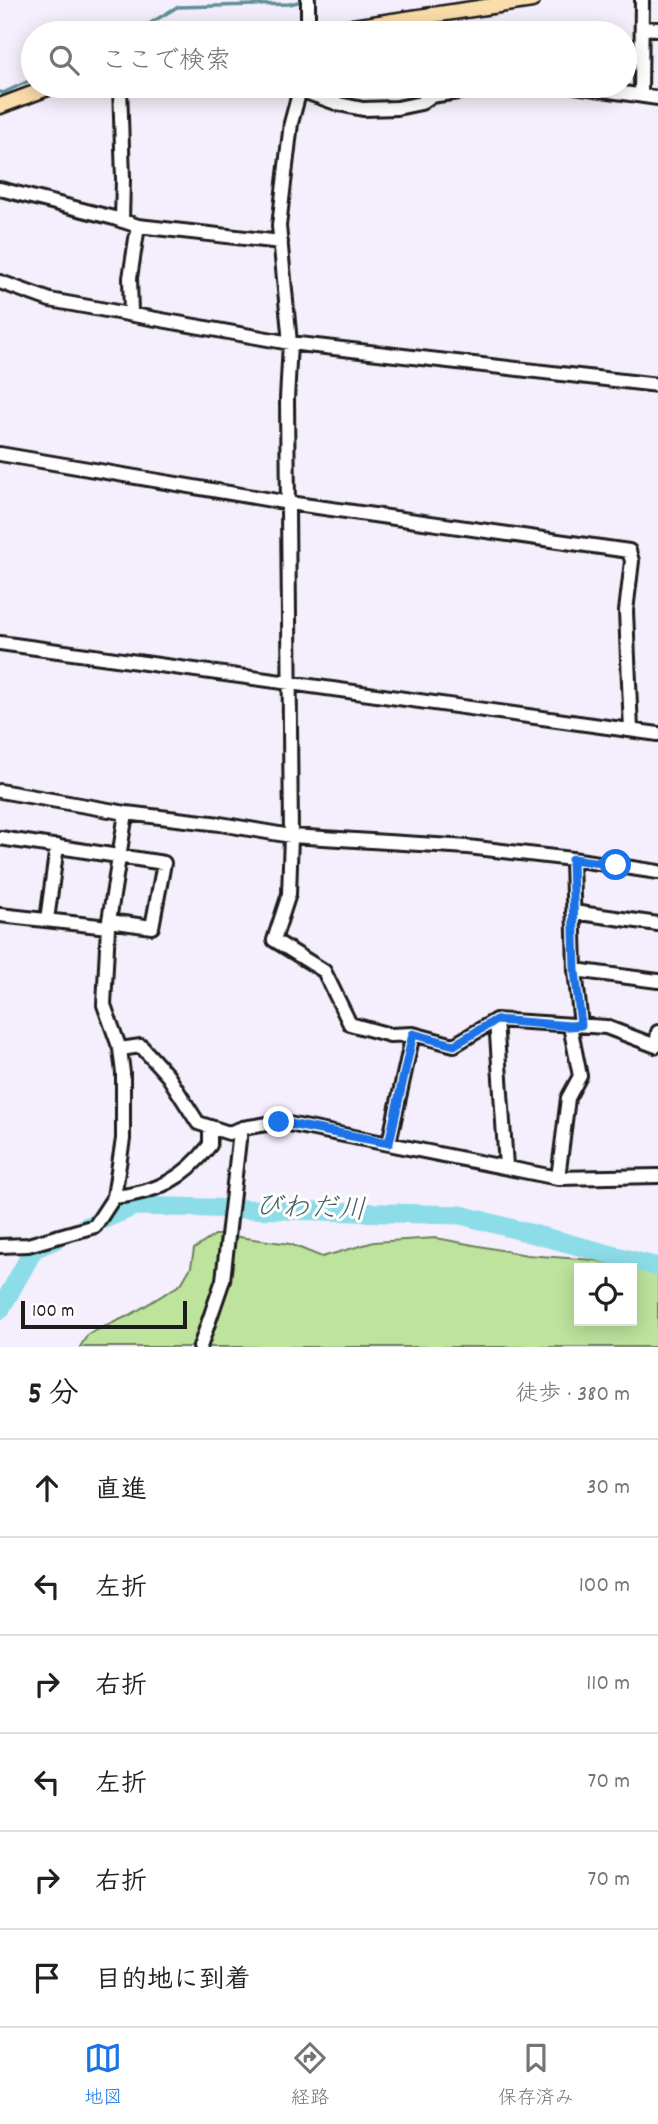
<!DOCTYPE html>
<html lang="ja">
<meta charset="utf-8">
<style>
body{margin:0;font-family:Dekko,"Klee One",sans-serif;background:#f2f2f2;color:#202124}
.controls{position:absolute;right:21px;bottom:21px;display:grid;overflow:hidden;border-radius:0px;box-shadow:0 4px 18px #0003}
.controls button{width:63px;height:63px;display:grid;place-items:center;padding:0;border:0;border-bottom:2px solid #e0e0e0;background:#fff;color:#202124;font:35px sans-serif}
.scale{position:absolute;left:21px;bottom:18px;width:166px;box-sizing:border-box;padding-left:7px;border:4px solid #1c1c1c;border-top:0;font-size:19px;line-height:24px;white-space:nowrap;color:#1c1c1c;-webkit-text-stroke:5px #fff;paint-order:stroke}
.stop{position:absolute;width:21px;height:21px;margin:-16px;border:5px solid #1a73e8;border-radius:50%;background:#fff}
.stop.end{background:#1a73e8;border-color:#fff;box-shadow:0 2px 7px #0008}
.list{margin:0;padding:0;list-style:none}
h2{display:flex;justify-content:space-between;align-items:center;height:91px;margin:0;padding:0 28px;font-size:30px}
h2 small{font-size:23px;font-weight:400;color:#757577}
.list li{display:grid;grid-template-columns:46px 1fr auto;gap:21px;align-items:center;box-sizing:border-box;height:98px;padding:0 28px;border-top:2px solid #e0e0e0}
.list b{display:block;font-size:26px;white-space:nowrap}
.list em{font-size:23px;font-style:normal;color:#757577}
.icon{flex:none;width:38px;height:38px;fill:none;stroke:currentColor;stroke-width:2;stroke-linecap:round;stroke-linejoin:round}
.map{position:relative;flex:none;width:658px;height:1347px;overflow:hidden}
.search{position:absolute;background:#fff;box-shadow:0 4px 18px #0003;left:21px;right:21px;top:21px;height:77px;display:flex;align-items:center;gap:18px;box-sizing:border-box;padding:0 24px;border-radius:38px;color:#757577;font-size:26px}
.sheet{height:679px;background:#fff}
nav{display:flex;justify-content:space-around;align-items:center;box-sizing:border-box;height:98px;border-top:2px solid #e0e0e0;background:#fff;font-size:19px;color:#757577}
nav a{display:grid;justify-items:center;gap:4px}
nav .on{color:#1a73e8}
.map>svg:first-child{display:block}
.green{fill:#bde39d;stroke:#6c805c;stroke-width:2;fill-rule:evenodd}
.lines{fill:none;stroke-linecap:round;stroke-linejoin:round}
.stream{stroke:#609096;stroke-width:3.5}
.river{stroke:#8ddde8;stroke-width:19}
.minor-casing{stroke:#1c1c1c;stroke-width:18}
.major-casing{stroke:#1c1c1c;stroke-width:19}
.minor{stroke:#fff;stroke-width:12}
.major{stroke:#fbddab;stroke-width:14}
.route{stroke:#1a73e8;stroke-width:9}
.labels{text-anchor:middle;dominant-baseline:central;stroke-width:6;stroke-linejoin:round;paint-order:stroke}
.water-label{font-size:28px;font-style:italic;fill:#446063;stroke:#fff}
</style>
<div class="map">
<svg width="658" height="1347" viewBox="0 0 658 1347">
<rect width="100%" height="100%" fill="#f5eefc"/>
<filter id="ink" filterUnits="userSpaceOnUse"><feTurbulence type="fractalNoise" baseFrequency=".0143" numOctaves="2"/><feDisplacementMap in="SourceGraphic" scale="14" xChannelSelector="R" yChannelSelector="G"/><feConvolveMatrix kernelMatrix="1 2 1 2 8 2 1 2 1" color-interpolation-filters="sRGB"/></filter>
<g filter="url(#ink)">
<path class="green" d="M 215,1235 L 225,1235 L 290,1244 L 322,1257 L 374,1242 L 436,1238 L 527,1255 L 593,1260 L 658,1272 L 658,1347 L 80,1347 L 88,1334 L 130,1315 L 181,1284 L 191,1267 L 194,1249 ZM 579,1268 L 632,1268 L 632,1321 L 579,1321 Z"/>
<g class="lines">
<path class="stream" d="M 134,33 L 177,7 L 290,4 L 306,0
M 0,92 L 3,93 L 33,79"/>
<path class="river" d="M 83,1228 L 135,1206 L 461,1215 L 658,1267
M 0,1310 L 34,1249 L 55,1240"/>
<g class="minor-casing">
<path id="minor" d="M 308,20 L 308,0
M 642,28 L 658,29
M 120,86 L 123,179 L 122,221
M 301,86 L 291,123 L 279,226 L 290,343 L 287,399 L 291,836 L 289,894 L 274,940 L 324,971 L 350,1024 L 390,1035 L 413,1034 L 454,1045 L 496,1020 L 606,1027 L 656,1046 L 658,1032
M 575,86 L 658,98
M 295,87 L 300,90 L 339,104 L 363,109 L 397,108 L 421,103 L 431,96 L 498,86
M 641,94 L 642,0
M 0,189 L 114,218 L 138,226 L 130,278 L 131,313
M 138,226 L 281,242
M 0,282 L 50,300 L 290,343 L 658,385
M 0,454 L 289,503 L 629,551 L 632,561 L 626,611 L 631,730
M 0,643 L 658,734
M 0,791 L 126,813 L 220,824 L 291,836 L 468,847 L 572,859 L 658,872
M 0,838 L 164,863 L 152,927 L 109,921
M 572,859 L 575,970 L 581,1025
M 573,912 L 658,924
M 0,915 L 108,927
M 47,920 L 57,846
M 575,970 L 658,981
M 496,1020 L 506,1166
M 120,1049 L 141,1046 L 168,1076 L 198,1123 L 229,1133 L 243,1128 L 279,1122 L 558,1178 L 658,1176
M 389,1143 L 413,1034
M 558,1178 L 568,1098 L 580,1076 L 570,1026
M 114,1197 L 123,1139 L 123,1073 L 120,1049 L 104,1005 L 108,927 L 126,813
M 0,1246 L 28,1245 L 95,1226 L 114,1197 C 156,1193 184,1179 210,1145 L 210,1128
M 200,1347 L 223,1280 L 239,1140 L 243,1128"/>
</g>
<g class="major-casing">
<path id="major" d="M 270,33 L 333,30 L 532,0
M 0,106 L 53,86"/>
</g>
<use href="#minor" class="minor"/>
<use href="#major" class="major"/>
</g>
</g>
<g class="lines" filter="url(#ink)">
<path class="route" d="M 279,1122 L 389,1143 L 413,1034 L 454,1045 L 496,1020 L 570,1026 L 581,1025 L 575,970 L 572,859 L 616,865"/>
</g>
<g class="labels">
<g class="water-label">
<text transform="translate(310 1211) rotate(2)">びわだ川</text>
</g>
</g>
</svg>
<div class="controls">
<button><svg class="icon" aria-label="locate" viewBox="0 0 24 24"><circle cx="12" cy="12" r="6"/><path d="M12 2v4M12 18v4M2 12h4M18 12h4"/></svg></button>
</div>
<div class="scale">100 m</div>
<div class="stop" style="left:616px;top:865px"></div>
<div class="stop end" style="left:279px;top:1122px"></div>
<div class="search"><svg class="icon" aria-label="search" viewBox="0 0 24 24"><circle cx="10" cy="10" r="6"/><path d="M15 15l6 6"/></svg>ここで検索</div>
</div>
<section class="sheet">
<h2>5 分<small>徒歩 · 380 m</small></h2>
<ul class="list">
<li><svg class="icon" aria-label="ahead" viewBox="0 0 24 24"><path d="M12 20V5M6 11l6-6 6 6"/></svg><div><b>直進</b></div><em>30 m</em></li>
<li><svg class="icon" aria-label="left" viewBox="0 0 24 24"><path d="M17 20v-9H6M10 6l-5 5 5 5"/></svg><div><b>左折</b></div><em>100 m</em></li>
<li><svg class="icon" aria-label="right" viewBox="0 0 24 24"><path d="M7 20v-9h11M14 6l5 5-5 5"/></svg><div><b>右折</b></div><em>110 m</em></li>
<li><svg class="icon" aria-label="left" viewBox="0 0 24 24"><path d="M17 20v-9H6M10 6l-5 5 5 5"/></svg><div><b>左折</b></div><em>70 m</em></li>
<li><svg class="icon" aria-label="right" viewBox="0 0 24 24"><path d="M7 20v-9h11M14 6l5 5-5 5"/></svg><div><b>右折</b></div><em>70 m</em></li>
<li><svg class="icon" aria-label="arrive" viewBox="0 0 24 24"><path d="M6 21V4h12l-3 4 3 4H6"/></svg><div><b>目的地に到着</b></div></li>
</ul>
</section>
<nav>
<a class="on"><svg class="icon" aria-label="map" viewBox="0 0 24 24"><path d="M3 6l6-2 6 2 6-2v14l-6 2-6-2-6 2zM9 4v14M15 6v14"/></svg>地図</a>
<a><svg class="icon" aria-label="directions" viewBox="0 0 24 24"><path d="M12 3l9 9-9 9-9-9zM9 14v-3h6M13 9l2 2-2 2"/></svg>経路</a>
<a><svg class="icon" aria-label="saved" viewBox="0 0 24 24"><path d="M7 4h10v16l-5-4-5 4z"/></svg>保存済み</a>
</nav>
